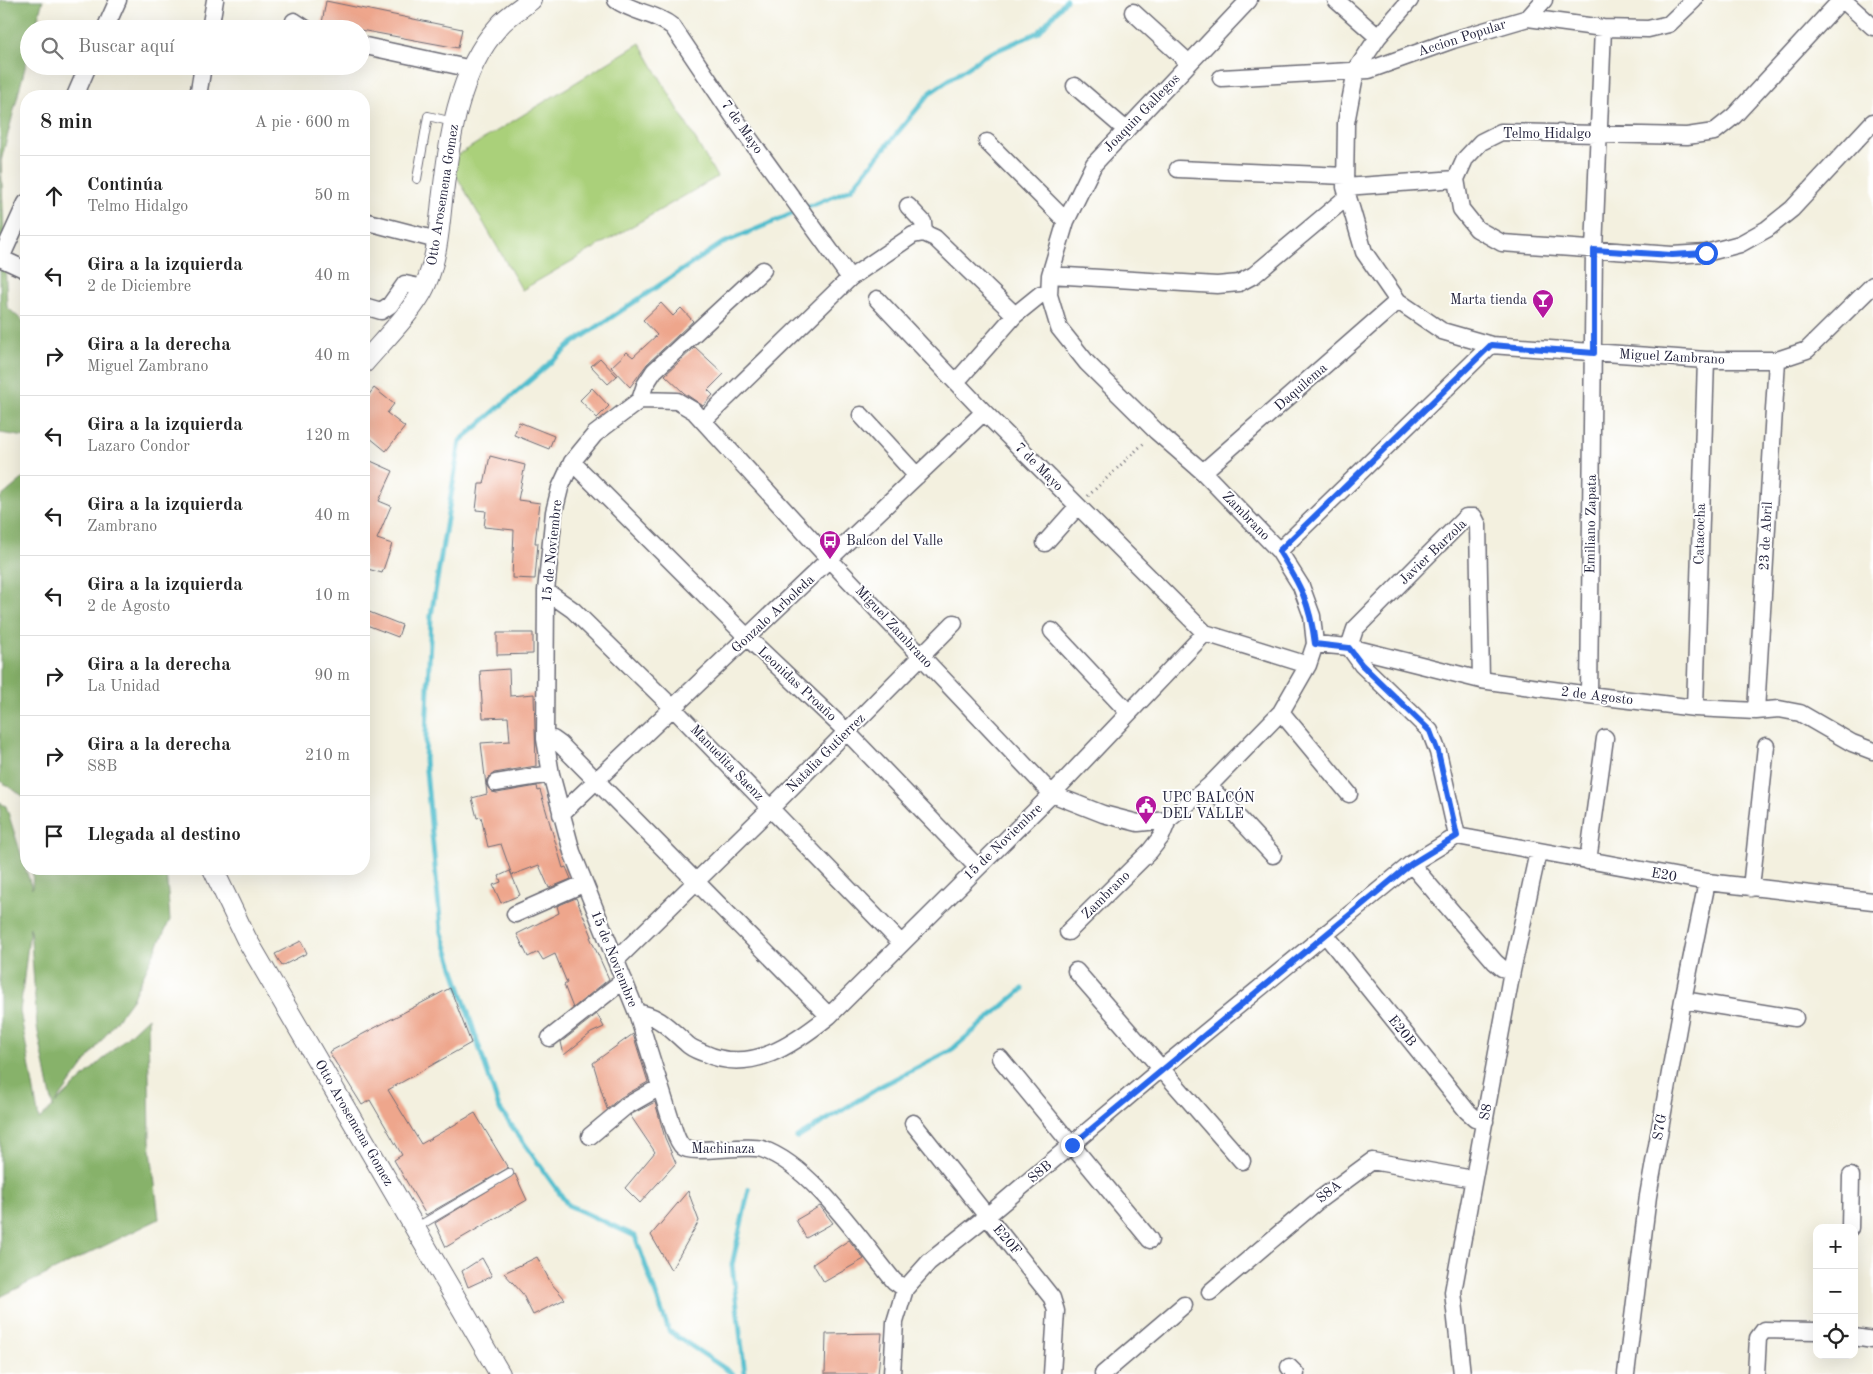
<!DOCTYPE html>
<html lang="es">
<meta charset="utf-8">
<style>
body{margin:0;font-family:"Old Standard TT",serif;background:#f2f2f2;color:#222}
.controls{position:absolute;right:15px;bottom:15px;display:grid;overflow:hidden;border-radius:10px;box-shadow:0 5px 20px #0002}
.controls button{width:45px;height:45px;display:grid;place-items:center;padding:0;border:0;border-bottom:1px solid #e0e0e0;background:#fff;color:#222;font:25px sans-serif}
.stop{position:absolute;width:15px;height:15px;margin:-11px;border:4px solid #2563eb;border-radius:50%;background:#fff}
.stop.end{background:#2563eb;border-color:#fff;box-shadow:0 1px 5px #0008}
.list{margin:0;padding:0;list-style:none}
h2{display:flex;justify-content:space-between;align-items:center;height:65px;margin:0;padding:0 20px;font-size:21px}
h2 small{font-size:16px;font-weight:400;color:#767676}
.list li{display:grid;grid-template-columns:32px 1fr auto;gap:15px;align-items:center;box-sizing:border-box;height:80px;padding:0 20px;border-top:1px solid #e0e0e0}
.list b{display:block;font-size:19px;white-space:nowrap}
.list p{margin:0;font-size:16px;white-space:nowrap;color:#767676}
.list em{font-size:16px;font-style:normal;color:#767676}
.icon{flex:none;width:28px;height:28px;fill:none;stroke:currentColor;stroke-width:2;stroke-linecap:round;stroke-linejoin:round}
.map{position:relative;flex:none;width:1873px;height:1374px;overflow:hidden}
.search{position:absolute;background:#fff;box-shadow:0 5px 20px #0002;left:20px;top:20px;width:350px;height:55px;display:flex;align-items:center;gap:12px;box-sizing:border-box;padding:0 18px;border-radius:28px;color:#767676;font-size:19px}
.panel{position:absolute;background:#fff;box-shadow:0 5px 20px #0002;left:20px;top:90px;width:350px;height:785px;border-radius:20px}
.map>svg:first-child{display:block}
.green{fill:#aad07a;stroke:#66795a}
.forest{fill:#87b26a;stroke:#546a52;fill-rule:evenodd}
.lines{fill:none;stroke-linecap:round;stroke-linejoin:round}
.stream{stroke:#52bece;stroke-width:5}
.building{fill:#eea68c}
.service-casing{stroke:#6b6a74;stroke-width:10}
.minor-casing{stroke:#6b6a74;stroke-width:19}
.tertiary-casing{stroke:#6b6a74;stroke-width:22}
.path{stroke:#6b6a74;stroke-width:3;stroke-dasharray:1 4;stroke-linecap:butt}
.service{stroke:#fff;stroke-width:8}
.minor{stroke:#fff;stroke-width:16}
.tertiary{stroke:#fff;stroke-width:20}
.route{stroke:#2563eb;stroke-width:6}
.labels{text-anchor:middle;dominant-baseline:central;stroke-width:4;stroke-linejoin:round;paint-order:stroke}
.street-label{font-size:14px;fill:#22223b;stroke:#fff}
.poi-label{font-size:14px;fill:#22223b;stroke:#fff;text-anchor:start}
</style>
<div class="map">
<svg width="1873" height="1374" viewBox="0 0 1873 1374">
<rect width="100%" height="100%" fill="#fff"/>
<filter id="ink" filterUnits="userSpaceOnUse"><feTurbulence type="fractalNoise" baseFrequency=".02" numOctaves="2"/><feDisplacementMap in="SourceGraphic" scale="10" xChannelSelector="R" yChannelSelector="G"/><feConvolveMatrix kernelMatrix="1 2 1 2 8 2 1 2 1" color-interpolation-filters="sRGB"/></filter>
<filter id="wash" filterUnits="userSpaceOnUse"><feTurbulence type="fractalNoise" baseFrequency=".0096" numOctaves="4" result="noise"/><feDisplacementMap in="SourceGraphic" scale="20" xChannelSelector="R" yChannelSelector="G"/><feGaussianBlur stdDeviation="1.12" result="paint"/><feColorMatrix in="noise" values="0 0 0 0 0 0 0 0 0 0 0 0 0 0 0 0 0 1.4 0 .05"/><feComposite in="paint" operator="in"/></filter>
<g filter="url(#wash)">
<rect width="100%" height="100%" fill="#f3f0df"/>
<path class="green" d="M 640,43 L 717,177 L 522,290 L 448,161 Z"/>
<path class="forest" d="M 0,0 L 43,0 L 35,29 L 29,29 L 29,52 L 1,161 L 7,307 L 26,324 L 26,437 L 0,433 Z
M 26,476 L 26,798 L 0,781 L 0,498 Z
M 0,803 L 6,806 L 32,889 L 33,869 L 166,869 L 170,920 L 132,999 L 55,1104 L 148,1017 L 150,1141 L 159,1219 L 0,1297 ZM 30,927 L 37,1027 L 53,1107 L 39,1120 L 20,1011 Z"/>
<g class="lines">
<path class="stream" d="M 797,1138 L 883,1085 L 950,1051 L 1023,989
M 733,1374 L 669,1331 L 635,1236 L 568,1205 L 499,1108 L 441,930 L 425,760 L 431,616 L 460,441 L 573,343 L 721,244 L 851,189 L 931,92 L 984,56 L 1039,32 L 1066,0
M 745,1374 L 732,1265 L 749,1189"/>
</g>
<g id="blocks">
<path class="building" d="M 326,1 L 462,29 L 458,48 L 322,23 Z
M 661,303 L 673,316 L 681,308 L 693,321 L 647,364 L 630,387 L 611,367 L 627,352 L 633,357 L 657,335 L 643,320 Z
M 695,347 L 724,374 L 708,390 L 713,395 L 703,406 L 684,393 L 665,375 Z
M 600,358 L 617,376 L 608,384 L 591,366 Z
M 374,388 L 394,404 L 387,413 L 405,427 L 386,451 L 364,433 L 364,401 Z
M 592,388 L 609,406 L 597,418 L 580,400 Z
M 519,422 L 554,436 L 549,449 L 514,435 Z
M 490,456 L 525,465 L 518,500 L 540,503 L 535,543 L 538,543 L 535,579 L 512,578 L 514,530 L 484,527 L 486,511 L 476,510 L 479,484 L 484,484 Z
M 364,458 L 393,471 L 379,501 L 391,506 L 377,539 L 392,544 L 382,573 L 364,568 Z
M 364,610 L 402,625 L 398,637 L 364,624 Z
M 497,633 L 533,633 L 533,654 L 497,655 Z
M 509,669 L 510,696 L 534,694 L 536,766 L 494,773 L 487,779 L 486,785 L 492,792 L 497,793 L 537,786 L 538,791 L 540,790 L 563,868 L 566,867 L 571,879 L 549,888 L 539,865 L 512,875 L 501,844 L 488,847 L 481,817 L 477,818 L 472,798 L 487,794 L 481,743 L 510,741 L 508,717 L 483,718 L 480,671 Z
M 510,871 L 520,895 L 501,903 L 493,885 L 501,882 L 499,876 Z
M 576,898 L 592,936 L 590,937 L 609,979 L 573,1008 L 564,985 L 567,983 L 555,954 L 543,960 L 538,952 L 528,957 L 517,934 L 559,913 L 557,906 Z
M 301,941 L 307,953 L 282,966 L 275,954 Z
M 450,988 L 471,1043 L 388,1090 L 421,1144 L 475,1113 L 508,1168 L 426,1215 L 394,1160 L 402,1155 L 370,1100 L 362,1105 L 329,1052 Z
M 597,1014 L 604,1027 L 591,1033 L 564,1055 L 561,1042 Z
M 633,1034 L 648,1082 L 620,1098 L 607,1109 L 593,1063 Z
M 655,1102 L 665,1138 L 676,1163 L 640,1203 L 625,1188 L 655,1152 L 630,1115 Z
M 515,1174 L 527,1200 L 446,1247 L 435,1223 Z
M 688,1191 L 699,1221 L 671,1270 L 651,1235 Z
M 820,1206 L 833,1223 L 806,1238 L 796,1220 Z
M 849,1240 L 864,1259 L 824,1282 L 813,1264 Z
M 537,1257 L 551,1283 L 565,1299 L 533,1315 L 522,1293 L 504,1273 Z
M 482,1258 L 492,1276 L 468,1287 L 462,1271 Z
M 882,1333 L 878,1374 L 825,1374 L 826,1334 Z"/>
</g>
</g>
<g filter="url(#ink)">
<use href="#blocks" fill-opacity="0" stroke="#6b6a74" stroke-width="1"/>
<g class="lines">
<g class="service-casing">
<path id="service" d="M 417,179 L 428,116 L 453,122
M 417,1227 L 509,1173"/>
</g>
<g class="minor-casing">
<path id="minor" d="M 616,0 C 634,13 656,13 673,27 L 733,116 L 850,278
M 1336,0 L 1378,37
M 1410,0 L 1378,37 L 1356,70 L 1346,123 L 1345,187 L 1364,252 L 1398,301 L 1442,331 L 1491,345 L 1706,360 L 1777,360 L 1807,350 L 1873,285
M 1841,0 L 1734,116 L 1714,132 L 1687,136 L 1501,132 L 1481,142 L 1465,159 L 1456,179 L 1461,209 L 1477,229 L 1502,243 L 1672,255 L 1706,253 L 1740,244 L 1767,229 L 1792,209 L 1873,122
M 1843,0 L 1873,27
M 1133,12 L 1189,63
M 1528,18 L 1544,0
M 294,21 L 306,29
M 105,29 L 118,0
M 210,29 L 215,0
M 361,45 L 472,69
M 1221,78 L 1369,70 L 1453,40 L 1528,18 L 1603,28 L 1648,29 L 1669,24 L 1694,0
M 1075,86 L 1126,130
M 75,96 L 88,66
M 198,96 L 203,66
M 987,142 L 1066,221
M 1178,169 L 1345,176
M 1345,187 L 1456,179
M 908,206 L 923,222 L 924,233
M 364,221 L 437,240
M 0,258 L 26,270
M 1,258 L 26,203
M 1050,275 L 1217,285 L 1239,283 L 1254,275 L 1347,197
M 877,299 L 984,412 L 1205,633 L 1308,665
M 364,306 L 381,311 L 390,305 L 405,284 L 424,288
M 956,382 L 1015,315 L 1041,294 L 1049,295
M 640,400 L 595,434 L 572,462 L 560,488 L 554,512 L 546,591 L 545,739 L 551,774 L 572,852 L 637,1013 L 673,1127 C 675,1133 678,1143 683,1147 C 691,1155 746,1144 762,1149 C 811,1165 861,1241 894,1281 L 905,1289
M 640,400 L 677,401 L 694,411 L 830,560 L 1052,794 L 1103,814 L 1138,823 L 1168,820
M 640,400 L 645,385 L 654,371 L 763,270
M 861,415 L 917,476
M 703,421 L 850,278 L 913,235 L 924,233 L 935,238 L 1015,315
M 572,462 L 748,638 L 847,732 L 977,867
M 1203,472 L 1398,301
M 1045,543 L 1078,506
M 1279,551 L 1491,345
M 546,591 L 573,610 L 673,708 L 901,943
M 1052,631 L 1128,712
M 1315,644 L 1349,647 L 1481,680 L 1589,695 L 1695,708 L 1756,711 L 1779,709 L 1800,713 L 1852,743 L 1873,751
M 1589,695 L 1594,250 L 1603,28
M 1695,708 L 1706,360
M 1756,711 L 1777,360
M 1281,712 L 1349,794
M 545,739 L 553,739 L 560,744 L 829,1016
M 496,783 L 551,774
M 1209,786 L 1273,855
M 561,814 L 984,412
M 1457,836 L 1438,752 L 1430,731 L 1362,665 L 1349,647 L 1355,629 L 1466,517 L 1474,517 L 1478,525 L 1481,680
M 1457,836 L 1707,882 L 1873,901
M 1588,861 L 1605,738
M 1411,864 L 1495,962 L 1502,968 L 1512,971
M 1751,888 L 1766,746
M 515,914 L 583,884
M 1068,932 L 1150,851 L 1161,837 L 1168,820 L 1209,786 L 1281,712 L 1308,665 L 1315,644 L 1312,616 L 1301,586 L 1279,551 L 1203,472 L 1156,431 L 1087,363 L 1059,328 L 1049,295 L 1050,275 L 1066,221 L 1094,164 L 1249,0
M 1325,934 L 1467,1111 L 1475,1118 L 1485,1121
M 616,960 L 771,808 L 954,623
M 1076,971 L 1242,1161
M 1683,1000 L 1795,1018
M 637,1013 C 658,1014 672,1031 687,1044 C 692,1049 699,1051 704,1053 C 751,1075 794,1044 829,1016 L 1052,794 L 1205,633
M 550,1038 L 624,980
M 1000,1058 L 1150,1240
M 913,1123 L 1052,1298 L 1056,1311 L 1052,1374
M 590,1136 L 625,1107 L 660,1087
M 1850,1228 L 1851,1176
M 1210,1292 L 1319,1200 L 1372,1161 L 1473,1179
M 1854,1337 L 1873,1340
M 1289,1367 L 1296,1374
M 892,1374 L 895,1322 L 905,1289 L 929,1262 L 987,1216 L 1161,1069 L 1411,864 L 1457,836
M 1103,1374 L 1184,1305
M 1462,1374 L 1453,1292 L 1512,971 L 1538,852
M 1626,1374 L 1648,1196 L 1683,1000 L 1707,882
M 1756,1374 L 1758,1338 L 1764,1330 L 1817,1331"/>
</g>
<g class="tertiary-casing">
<path id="tertiary" d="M 364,363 C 381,343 415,309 425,286 C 437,259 439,230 442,201 C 449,142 457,72 499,26 C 507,16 521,8 531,0
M 213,869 L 246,938 L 500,1374"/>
</g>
<path class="path" d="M 1088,496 L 1145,442"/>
<use href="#service" class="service"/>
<use href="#minor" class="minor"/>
<use href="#tertiary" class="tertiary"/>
</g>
</g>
<g class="lines" filter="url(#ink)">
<path class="route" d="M 1072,1145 L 1411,864 L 1457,836 L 1438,752 L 1430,731 L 1362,665 L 1349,648 L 1315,644 C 1310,602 1300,585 1279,551 L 1491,345 L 1594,353 L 1594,250 L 1672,255 L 1706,253"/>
</g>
<defs>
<g id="bar-pin" transform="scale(1.125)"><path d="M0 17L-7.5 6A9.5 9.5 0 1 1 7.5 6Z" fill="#b5179e" stroke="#fff"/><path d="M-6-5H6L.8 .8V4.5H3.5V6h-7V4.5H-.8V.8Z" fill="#fff"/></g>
<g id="bus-pin" transform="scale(1.125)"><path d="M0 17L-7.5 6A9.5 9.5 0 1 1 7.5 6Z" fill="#b5179e" stroke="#fff"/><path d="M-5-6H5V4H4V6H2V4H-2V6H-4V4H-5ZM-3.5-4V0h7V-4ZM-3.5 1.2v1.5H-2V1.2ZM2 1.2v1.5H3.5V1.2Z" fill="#fff"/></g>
<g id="civic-pin" transform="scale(1.125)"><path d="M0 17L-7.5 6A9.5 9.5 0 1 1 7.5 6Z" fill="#b5179e" stroke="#fff"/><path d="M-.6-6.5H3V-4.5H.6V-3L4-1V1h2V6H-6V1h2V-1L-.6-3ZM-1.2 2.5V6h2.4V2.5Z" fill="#fff"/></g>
</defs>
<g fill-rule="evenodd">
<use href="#bar-pin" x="1543" y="300"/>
<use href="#bus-pin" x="830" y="541"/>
<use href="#civic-pin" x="1146" y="806"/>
</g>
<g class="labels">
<g class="street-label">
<text transform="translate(1462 38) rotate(-18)">Accion Popular</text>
<text transform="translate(1142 113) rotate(-46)">Joaquin Gallegos</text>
<text transform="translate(742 127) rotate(55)">7 de Mayo</text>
<text x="1547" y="134">Telmo Hidalgo</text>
<text transform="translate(443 195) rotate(-81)">Otto Arosemena Gomez</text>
<text transform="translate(1672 357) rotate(3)">Miguel Zambrano</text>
<text transform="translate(1301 387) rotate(-41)">Daquilema</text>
<text transform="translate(1039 467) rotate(45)">7 de Mayo</text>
<text transform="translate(1246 516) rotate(46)">Zambrano</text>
<text transform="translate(1591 524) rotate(-89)">Emiliano Zapata</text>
<text transform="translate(1700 534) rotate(-88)">Catacocha</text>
<text transform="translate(1766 536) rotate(-87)">23 de Abril</text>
<text transform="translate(552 551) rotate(-84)">15 de Noviembre</text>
<text transform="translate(1433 552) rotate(-44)">Javier Barzola</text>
<text transform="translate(773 614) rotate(-43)">Gonzalo Arboleda</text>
<text transform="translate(894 627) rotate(47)">Miguel Zambrano</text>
<text transform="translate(797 684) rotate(43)">Leonidas Proaño</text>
<text transform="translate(1597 696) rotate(7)">2 de Agosto</text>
<text transform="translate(826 753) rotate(-45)">Natalia Gutierrez</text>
<text transform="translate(727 763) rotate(46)">Manuelita Saenz</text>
<text transform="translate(1003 842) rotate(-44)">15 de Noviembre</text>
<text transform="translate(1664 875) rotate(10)">E20</text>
<text transform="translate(1106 895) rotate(-45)">Zambrano</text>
<text transform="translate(614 959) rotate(68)">15 de Noviembre</text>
<text transform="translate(1402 1031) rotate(51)">E20B</text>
<text transform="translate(1486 1112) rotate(-79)">S8</text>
<text transform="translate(354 1123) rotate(60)">Otto Arosemena Gomez</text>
<text transform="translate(1660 1127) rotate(-80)">S7G</text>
<text x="723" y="1149">Machinaza</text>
<text transform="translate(1040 1172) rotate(-40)">S8B</text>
<text transform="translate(1329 1192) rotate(-38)">S8A</text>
<text transform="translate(1007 1240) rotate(50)">E20F</text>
</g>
<g class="poi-label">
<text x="1527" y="300" text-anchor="end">Marta tienda</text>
<text x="846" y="541">Balcon del Valle</text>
<text x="1162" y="798">UPC BALCÓN<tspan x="1162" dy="16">DEL VALLE</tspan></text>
</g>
</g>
</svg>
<div class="controls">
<button>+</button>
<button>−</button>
<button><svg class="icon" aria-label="locate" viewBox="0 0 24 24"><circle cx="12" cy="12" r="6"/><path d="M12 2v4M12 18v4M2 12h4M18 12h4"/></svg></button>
</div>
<div class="stop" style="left:1706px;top:253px"></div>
<div class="stop end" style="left:1072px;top:1145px"></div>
<div class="search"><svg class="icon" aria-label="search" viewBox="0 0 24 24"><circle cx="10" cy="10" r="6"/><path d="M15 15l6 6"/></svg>Buscar aquí</div>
<section class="panel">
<h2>8 min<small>A pie · 600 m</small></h2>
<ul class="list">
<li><svg class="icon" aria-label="ahead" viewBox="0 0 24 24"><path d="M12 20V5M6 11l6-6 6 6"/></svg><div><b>Continúa</b><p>Telmo Hidalgo</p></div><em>50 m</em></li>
<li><svg class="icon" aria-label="left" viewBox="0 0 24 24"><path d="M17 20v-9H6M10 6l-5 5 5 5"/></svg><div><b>Gira a la izquierda</b><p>2 de Diciembre</p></div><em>40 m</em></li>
<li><svg class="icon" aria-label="right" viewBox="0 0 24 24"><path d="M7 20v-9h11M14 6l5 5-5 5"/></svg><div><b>Gira a la derecha</b><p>Miguel Zambrano</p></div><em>40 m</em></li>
<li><svg class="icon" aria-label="left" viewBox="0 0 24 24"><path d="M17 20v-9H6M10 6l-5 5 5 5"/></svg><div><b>Gira a la izquierda</b><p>Lazaro Condor</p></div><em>120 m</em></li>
<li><svg class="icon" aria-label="left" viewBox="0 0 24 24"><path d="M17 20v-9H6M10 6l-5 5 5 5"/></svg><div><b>Gira a la izquierda</b><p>Zambrano</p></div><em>40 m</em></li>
<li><svg class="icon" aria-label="left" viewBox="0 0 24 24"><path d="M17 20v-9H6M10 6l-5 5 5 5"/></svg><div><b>Gira a la izquierda</b><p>2 de Agosto</p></div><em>10 m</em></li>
<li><svg class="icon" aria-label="right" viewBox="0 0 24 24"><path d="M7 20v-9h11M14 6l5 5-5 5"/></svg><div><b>Gira a la derecha</b><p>La Unidad</p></div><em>90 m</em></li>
<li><svg class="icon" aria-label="right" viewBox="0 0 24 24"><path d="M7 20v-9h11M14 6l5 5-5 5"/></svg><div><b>Gira a la derecha</b><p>S8B</p></div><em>210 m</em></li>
<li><svg class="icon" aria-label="arrive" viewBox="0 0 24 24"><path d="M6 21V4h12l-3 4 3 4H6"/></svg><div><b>Llegada al destino</b></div></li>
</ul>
</section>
</div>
